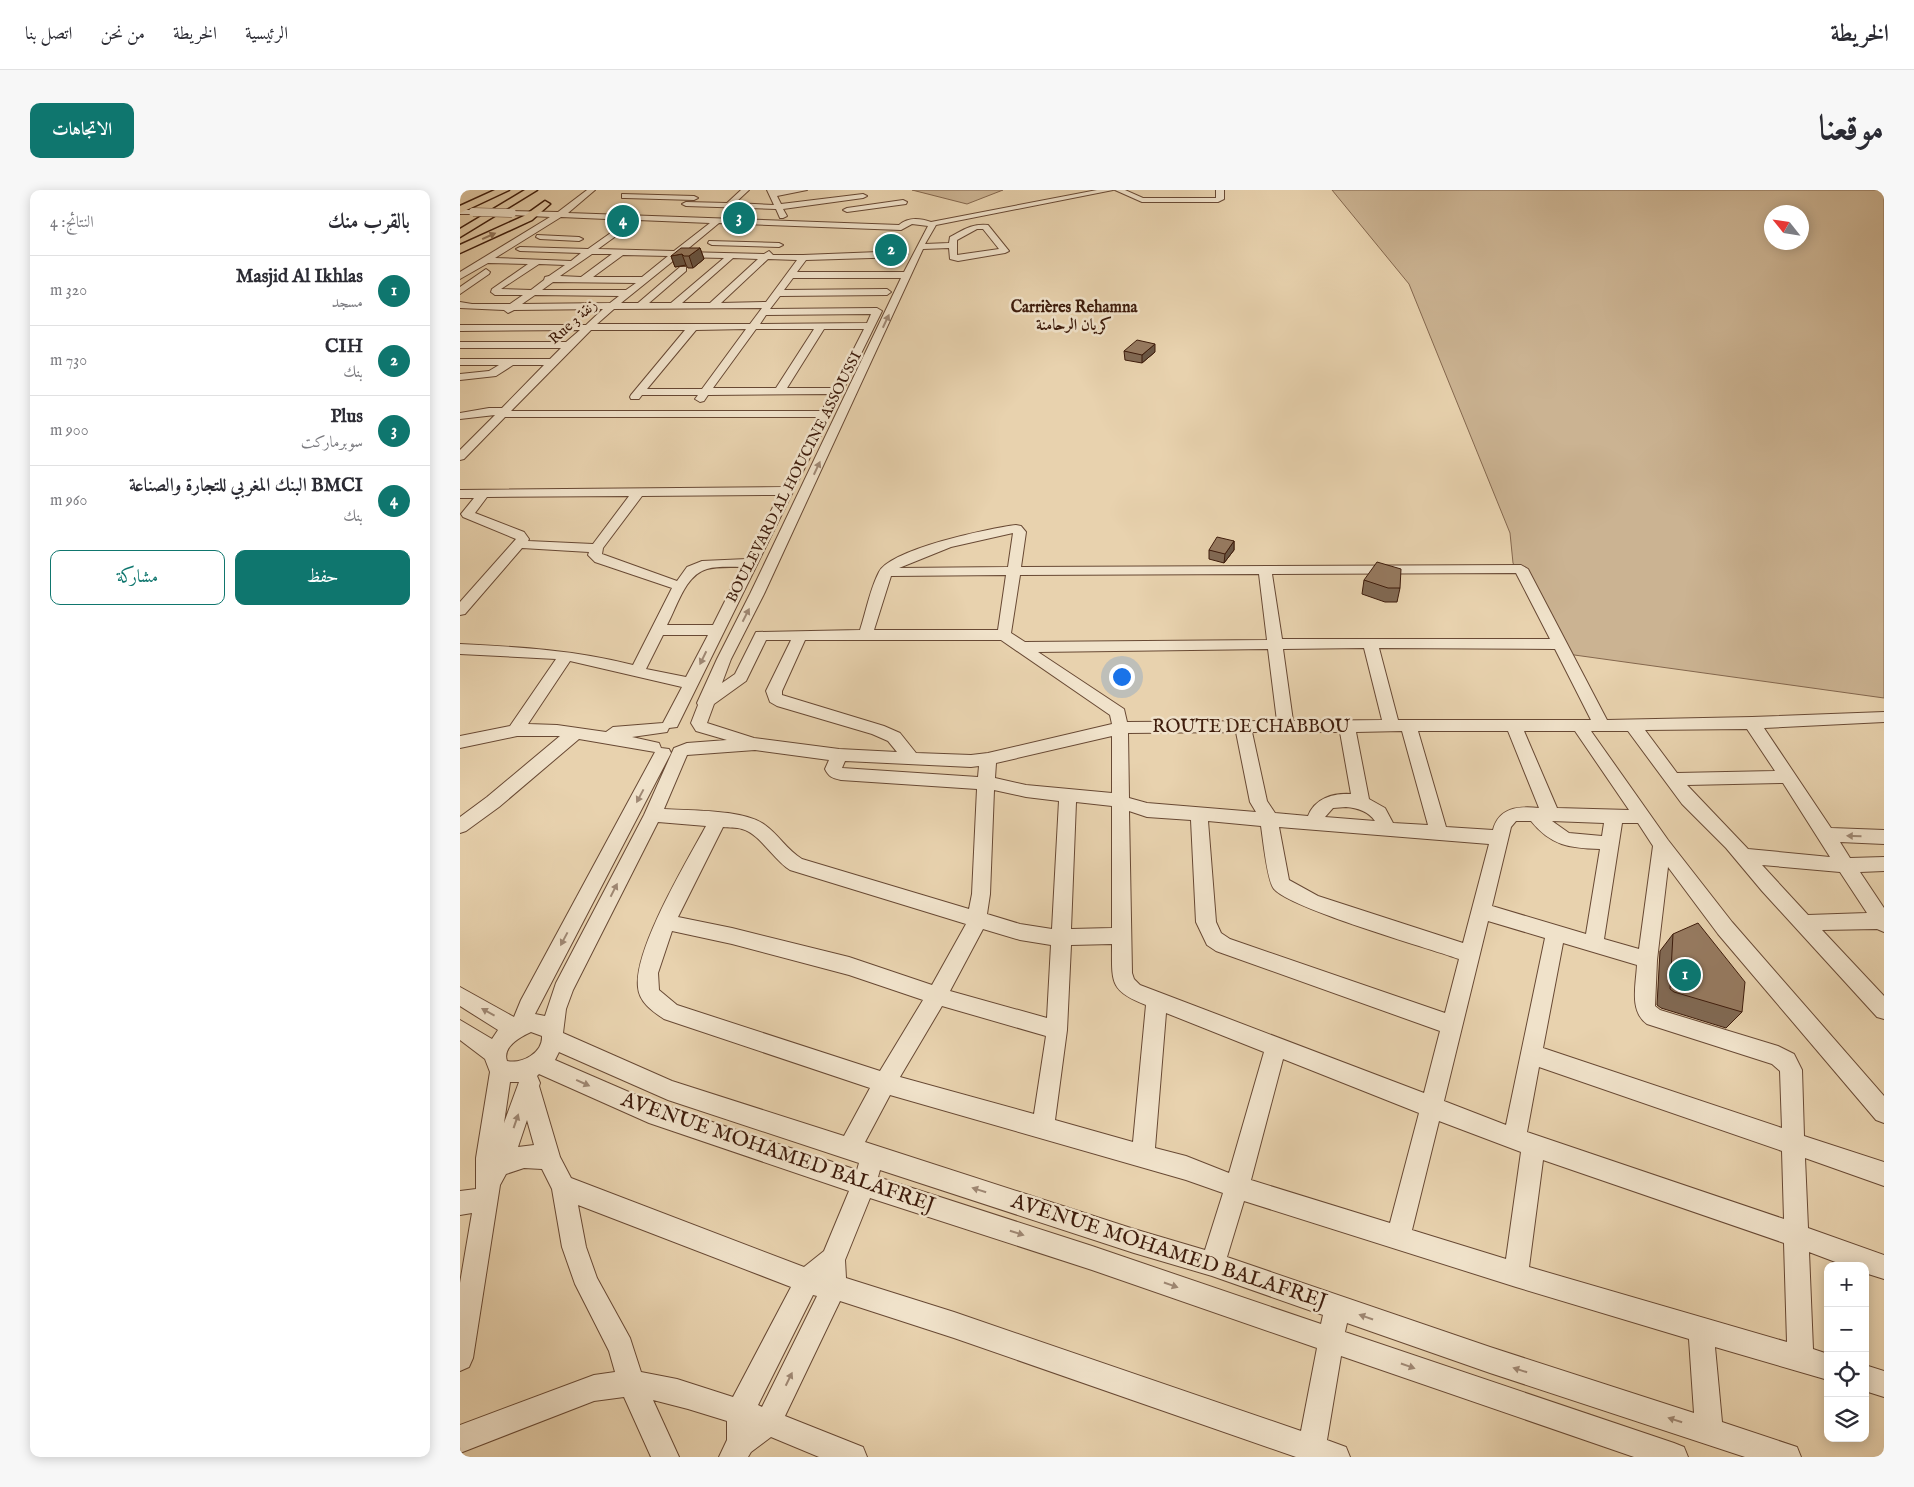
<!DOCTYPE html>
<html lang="ar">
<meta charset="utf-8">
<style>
body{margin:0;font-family:"IM FELL English",Amiri,serif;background:#f7f7f7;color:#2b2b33;direction:rtl}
.controls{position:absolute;right:15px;bottom:15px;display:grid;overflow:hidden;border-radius:10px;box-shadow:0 2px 12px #0003}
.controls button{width:45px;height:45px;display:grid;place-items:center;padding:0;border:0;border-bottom:1px solid #e1e1e2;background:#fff;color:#2b2b33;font:25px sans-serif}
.compass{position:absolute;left:1304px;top:15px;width:45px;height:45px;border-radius:50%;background:#fff;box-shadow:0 2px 12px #0003;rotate:300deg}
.you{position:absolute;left:661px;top:486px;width:18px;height:18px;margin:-12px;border:4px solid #fff;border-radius:50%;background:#1a73e8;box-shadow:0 0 0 8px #1a73e833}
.badge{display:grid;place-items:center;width:32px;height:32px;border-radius:50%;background:#0f766e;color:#fff;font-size:16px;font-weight:700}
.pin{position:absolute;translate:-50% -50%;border:2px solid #fff;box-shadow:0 1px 5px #0006}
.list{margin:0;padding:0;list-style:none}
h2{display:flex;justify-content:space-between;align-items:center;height:65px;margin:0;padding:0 20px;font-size:21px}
h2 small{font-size:16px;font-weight:400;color:#7c7c81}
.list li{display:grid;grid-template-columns:32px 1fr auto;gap:15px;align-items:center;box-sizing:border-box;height:70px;padding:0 20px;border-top:1px solid #e1e1e2}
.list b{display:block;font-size:19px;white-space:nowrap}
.list p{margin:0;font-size:16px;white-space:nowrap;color:#7c7c81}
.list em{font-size:16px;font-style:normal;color:#7c7c81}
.actions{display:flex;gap:10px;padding:15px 20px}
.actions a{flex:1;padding:11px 0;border:1px solid #0f766e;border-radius:10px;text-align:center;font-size:18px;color:#0f766e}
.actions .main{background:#0f766e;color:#fff}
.icon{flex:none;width:28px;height:28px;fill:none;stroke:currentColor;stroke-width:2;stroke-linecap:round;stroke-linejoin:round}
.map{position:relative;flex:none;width:1424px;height:1267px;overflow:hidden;direction:ltr;border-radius:10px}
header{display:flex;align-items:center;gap:30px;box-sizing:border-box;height:70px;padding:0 25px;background:#fff;border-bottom:1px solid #e1e1e2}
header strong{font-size:24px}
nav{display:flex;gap:28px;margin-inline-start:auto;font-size:18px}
.intro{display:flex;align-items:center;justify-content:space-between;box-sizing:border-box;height:120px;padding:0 30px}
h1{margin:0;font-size:35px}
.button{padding:12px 22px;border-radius:10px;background:#0f766e;color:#fff;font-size:18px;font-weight:700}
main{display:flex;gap:30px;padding:0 30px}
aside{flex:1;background:#fff;border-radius:10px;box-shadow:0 2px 12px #0003}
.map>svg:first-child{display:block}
.green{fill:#cbb392;stroke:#84674e;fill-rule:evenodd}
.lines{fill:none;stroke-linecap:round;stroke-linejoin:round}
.minor-casing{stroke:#684934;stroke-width:2}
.highway-casing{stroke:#3d1b0b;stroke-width:3}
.minor{fill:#f0e2ca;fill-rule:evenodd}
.highway{fill:#e8d2ae;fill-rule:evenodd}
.minor-bridge-casing{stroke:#684934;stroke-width:9;stroke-linecap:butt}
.minor-bridge{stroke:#f0e2ca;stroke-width:8}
.wall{fill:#816953;stroke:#3d1b0b}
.shaded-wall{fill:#695543;stroke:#3d1b0b}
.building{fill:#967a60;stroke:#3d1b0b}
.oneway{fill:#92765c}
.oneway2{fill:#9f8874}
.labels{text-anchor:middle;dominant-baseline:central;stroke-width:5;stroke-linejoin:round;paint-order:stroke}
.far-street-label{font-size:15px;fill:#3d1b0b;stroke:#f0e2ca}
.far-neighbourhood-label{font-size:16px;font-weight:bold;fill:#3d1b0b;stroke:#f0e2ca}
.street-label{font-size:18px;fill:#3d1b0b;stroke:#f0e2ca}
.near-street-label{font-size:21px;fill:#3d1b0b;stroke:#f0e2ca}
</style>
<header>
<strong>الخريطة</strong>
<nav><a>الرئيسية</a><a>الخريطة</a><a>من نحن</a><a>اتصل بنا</a></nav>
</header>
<div class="intro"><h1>موقعنا</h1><a class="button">الاتجاهات</a></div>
<main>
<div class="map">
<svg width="1424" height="1267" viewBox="0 0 1424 1267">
<rect width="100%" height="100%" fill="#e8d2ae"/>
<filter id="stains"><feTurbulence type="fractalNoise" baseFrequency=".004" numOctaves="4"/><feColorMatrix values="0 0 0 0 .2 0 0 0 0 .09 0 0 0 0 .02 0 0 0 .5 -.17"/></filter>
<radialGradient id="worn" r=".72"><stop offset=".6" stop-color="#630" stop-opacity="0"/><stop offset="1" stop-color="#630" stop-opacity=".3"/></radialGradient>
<path class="green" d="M 452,0 L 543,0 L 507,14 Z
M 872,0 L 1424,0 L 1424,508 L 1100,463 L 1053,373 L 1050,343 L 949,94 ZM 1312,22 L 1342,22 L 1342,52 L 1312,52 Z"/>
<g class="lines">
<g class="minor-casing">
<path id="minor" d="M 127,0 L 135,0 L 108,23 L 439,35 C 448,27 460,28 471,32 L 637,0 L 653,0 L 476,35 L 465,54 L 489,53 L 490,47 C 503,40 513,33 528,35 L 549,61 L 545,63 L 498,71 L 490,69 L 489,58 L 463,59 L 304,404 L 271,469 L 262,493 L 275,484 L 296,442 L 400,440 C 406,422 410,399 419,382 C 431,359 530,338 556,335 L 561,336 L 566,342 L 561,377 L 1061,375 L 1068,379 L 1147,530 L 1292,527 L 1424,522 L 1424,532 L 1304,538 L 1371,638 L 1424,640 L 1424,654 L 1380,652 L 1390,668 L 1424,667 L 1424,681 L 1400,682 L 1424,718 L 1424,742 L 1417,739 L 1362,740 L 1424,806 L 1424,829 L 1417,827 L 1302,701 L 1266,658 L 1222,614 L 1168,541 L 1131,541 L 1208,650 L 1272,732 L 1424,906 L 1424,933 L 1416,930 L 1258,744 L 1208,677 L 1197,770 L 1195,816 L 1200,820 L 1318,856 L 1334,864 L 1342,880 L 1344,946 L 1424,972 L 1424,996 L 1345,968 L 1348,1038 L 1424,1065 L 1424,1089 L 1405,1083 L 1405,1076 L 1386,1076 L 1349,1062 L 1353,1159 L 1368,1164 L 1368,1190 L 1255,1157 L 1262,1232 L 1337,1257 L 1341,1267 L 1285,1267 L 1030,1183 L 887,1133 L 885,1142 L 1214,1253 L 1224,1257 L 1228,1267 L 1174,1267 L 881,1166 L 867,1250 L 886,1257 L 890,1267 L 836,1267 L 494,1148 L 380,1111 L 325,1226 L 403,1257 L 407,1267 L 359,1267 L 311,1247 L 291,1262 L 288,1267 L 259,1267 L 267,1250 L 267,1231 L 228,1219 L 193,1210 L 219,1267 L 191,1267 L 164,1207 L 134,1211 L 0,1263 L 0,1235 L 134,1185 L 155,1182 L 149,1161 L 115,1094 L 102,1057 L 92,999 L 82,979 L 64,978 L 46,984 L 40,995 L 13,1168 L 9,1177 L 0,1181 L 0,1093 L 12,1023 L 0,1025 L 0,1001 L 16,999 L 16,968 L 30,882 L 25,869 L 0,850 L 0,830 L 32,849 L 38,840 L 0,816 L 0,797 L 54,827 L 61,810 L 195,562 L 119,549 L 39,617 L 6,641 L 0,643 L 0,627 L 27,607 L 100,546 L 57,546 L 0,558 L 0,546 L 50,536 L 96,469 L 0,464 L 0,454 C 59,457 115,460 173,475 L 212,398 L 135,372 L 128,365 L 129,362 L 62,358 L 5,424 L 0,425 L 0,412 L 56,349 L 3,327 L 1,324 L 14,308 L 0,308 L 0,300 L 323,297 L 359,227 L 45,227 L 4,269 L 0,270 L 0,260 L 35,225 L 0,229 L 0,223 L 29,218 L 42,218 L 84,175 L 53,175 L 36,186 L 0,190 L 0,184 L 29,181 L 39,175 L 0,175 L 0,169 L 90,169 L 101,158 L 0,158 L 0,152 L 106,152 L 120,140 L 0,141 L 0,135 L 126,135 L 143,119 L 54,120 L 48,123 L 44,120 L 0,118 L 0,112 L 12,114 L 50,114 L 63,105 L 35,105 L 31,102 L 32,99 L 68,74 L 28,73 L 0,89 L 0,82 L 90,27 L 52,25 L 49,25 L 49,21 L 98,22 ZM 101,27 L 169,30 L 128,59 L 60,57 L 56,59 L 60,61 L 121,63 L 111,71 L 35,68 ZM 178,30 L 250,33 L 214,61 L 138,59 ZM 259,33 L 441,40 L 452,34 L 468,36 L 444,82 L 337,82 L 346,70 L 444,67 L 448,64 L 444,61 L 343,65 L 313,65 L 309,61 L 304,64 L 224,62 ZM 517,39 L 523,39 L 539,59 L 497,65 L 497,50 ZM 132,64 L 152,64 L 121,87 L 100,86 ZM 163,65 L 208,66 L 182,87 L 133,87 ZM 218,67 L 264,68 L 211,113 L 189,113 L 226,81 L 226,77 L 220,77 L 178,113 L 161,113 ZM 273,68 L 298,69 L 250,113 L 222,113 ZM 308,69 L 337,70 L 306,112 L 261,113 ZM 79,74 L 105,75 L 89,86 L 85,87 L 84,90 L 71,100 L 41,99 ZM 333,88 L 441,88 L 290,404 L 257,469 L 237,513 L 238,515 L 231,533 L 236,541 L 267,550 L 227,553 L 214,558 L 184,625 L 96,793 L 85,826 L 75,824 L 211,563 L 209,559 L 201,558 L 199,553 L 172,547 L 207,542 L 209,538 L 217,537 L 219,533 L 422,121 L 417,118 L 310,119 L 320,106 L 427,105 L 431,102 L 427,99 L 324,100 ZM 93,92 L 176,93 L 166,100 L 82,100 ZM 75,105 L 159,106 L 150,113 L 62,114 ZM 302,118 L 290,134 L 137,134 L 154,119 ZM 411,124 L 407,133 L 300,134 L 306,125 ZM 286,139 L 242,199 L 187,199 L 236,140 ZM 296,139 L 354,139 L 316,198 L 253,198 ZM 364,139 L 404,139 L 374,198 L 327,198 ZM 131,140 L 225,140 L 171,205 L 170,207 L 171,209 L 179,209 L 182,205 L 238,205 L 235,209 L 240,212 L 244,211 L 248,205 L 370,204 L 362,221 L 51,221 ZM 319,305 L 287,369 L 242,371 L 227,377 L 217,391 L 142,364 L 143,358 L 182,306 ZM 169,306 L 133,354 L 68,351 L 69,349 L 64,342 L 15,323 L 27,307 ZM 553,343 L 548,377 L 439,378 L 491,357 ZM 282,377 L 253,435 L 207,435 C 217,417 225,385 247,379 C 257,376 271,377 282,377 ZM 1056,383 L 1090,449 L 822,449 L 812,384 ZM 799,384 L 807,450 L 565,452 L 551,443 L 560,385 ZM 546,385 L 538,440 L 414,440 L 431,386 ZM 203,445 L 248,445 L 226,487 L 186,479 ZM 306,450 L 331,450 L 306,501 L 310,512 L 317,516 L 412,544 L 428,551 L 437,562 L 379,559 L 294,548 L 247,533 L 254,514 L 286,491 ZM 345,450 L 541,450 L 650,525 L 652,534 L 528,563 L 511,565 L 456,563 L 440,543 L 424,536 L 322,505 L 322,501 ZM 904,458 L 922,530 L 833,531 L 823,459 ZM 919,458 L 1095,459 L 1131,530 L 938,530 ZM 808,459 L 817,531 L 667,532 L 664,519 L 578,462 ZM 110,471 L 222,497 L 203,533 L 153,537 L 146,542 L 97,535 L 68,534 ZM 1287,539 L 1315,581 L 1217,583 L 1185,540 ZM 942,541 L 968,635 L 933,633 L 925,618 L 909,609 L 896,542 ZM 958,541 L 1048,541 L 1079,618 C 1059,616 1039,617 1033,640 L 986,637 ZM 1064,541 L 1115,541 L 1169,620 L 1097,618 ZM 776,542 L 790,612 L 796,622 L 687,613 L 669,608 L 668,543 ZM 792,542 L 880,542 L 891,604 C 873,603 855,608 848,626 L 815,623 L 807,611 ZM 652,546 L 652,603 L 566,595 L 535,588 L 536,573 ZM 295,560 L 369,570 L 365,579 C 369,587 372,588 381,590 L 517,599 L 512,704 L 509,719 L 342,669 C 327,660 319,645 305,635 C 284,619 231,621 204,619 L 227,565 ZM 385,571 L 511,577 L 519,576 L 518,587 L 382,578 ZM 1323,593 L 1370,667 L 1288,659 L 1227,595 ZM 534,600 L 566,607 L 599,611 L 592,739 L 560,734 L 527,724 L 530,704 ZM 616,612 L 652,616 L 652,738 L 611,739 ZM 886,617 C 898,618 908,621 915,631 L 865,627 L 873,618 ZM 669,621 L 687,627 L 731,630 L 736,732 L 747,755 L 756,761 L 980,841 L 964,903 L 680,795 L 674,789 L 672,783 ZM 748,631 L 801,636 C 803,648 807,691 814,699 C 829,718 968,758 999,769 L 985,823 L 770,749 L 761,743 L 756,732 ZM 1056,631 L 1071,631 C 1091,656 1110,658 1140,659 L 1126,744 L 1032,716 L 1051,637 ZM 1092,631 L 1144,633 L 1142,646 L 1109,643 ZM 198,632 L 246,636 C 227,671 174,759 178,797 C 179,812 192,821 204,829 L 410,898 L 384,946 L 212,891 L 103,843 L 106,819 L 113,800 ZM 1162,633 L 1178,633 L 1193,656 L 1179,759 L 1144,749 ZM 263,637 C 269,638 276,637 282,639 C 299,643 314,670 330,680 L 506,734 L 472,795 L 389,767 L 272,738 L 218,727 ZM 819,637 L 1029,654 L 1003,753 L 858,706 L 829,690 ZM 1302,675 L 1380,682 L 1407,723 L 1348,725 ZM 1028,731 L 1085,748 L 1046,935 L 984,911 ZM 523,739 L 560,750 L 591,755 L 587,828 L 490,801 ZM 212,741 L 272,754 L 389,785 L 463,810 L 420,881 L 217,815 L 199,800 L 198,783 ZM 1103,753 L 1177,775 C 1176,795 1169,821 1187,834 L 1312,874 L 1320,881 L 1322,938 L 1083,858 ZM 652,754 C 652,792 649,801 686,815 L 673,952 L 595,930 L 607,840 L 611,755 ZM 482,816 L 586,846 L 574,924 L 440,887 ZM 706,823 L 804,862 L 769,983 L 726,966 L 695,958 ZM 71,842 L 82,846 C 83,863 62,874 47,871 C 42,857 60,847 71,842 ZM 99,862 L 208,910 L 399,973 L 397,980 L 192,912 L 95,870 ZM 823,869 L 959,923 L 930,1033 L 791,990 ZM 1079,877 L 1322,961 L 1324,1029 L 1067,942 ZM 79,884 L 189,933 L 389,1001 L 364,1061 L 344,1077 L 111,988 L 100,967 L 79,896 L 80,893 L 77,886 ZM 50,892 L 59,892 L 44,933 ZM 430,905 L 726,990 L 763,1003 L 745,1060 L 674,1039 L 405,952 ZM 67,930 L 74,955 L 58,957 ZM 979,931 L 1061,962 L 1046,1069 L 952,1040 ZM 1083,970 L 1324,1053 L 1327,1152 L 1069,1077 ZM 420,980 L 674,1063 L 752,1086 L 863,1125 L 861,1134 L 632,1056 L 418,987 ZM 410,1008 L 632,1080 L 857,1158 L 841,1241 L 494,1122 L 386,1088 L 385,1070 ZM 784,1011 L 1056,1097 L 1229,1149 L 1234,1223 L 1030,1157 L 767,1067 ZM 118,1015 L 331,1097 L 273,1207 L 217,1189 L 181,1182 L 170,1148 L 137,1088 L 126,1057 ZM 353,1105 L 357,1106 L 302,1217 L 298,1215 Z
M 281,0 L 289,0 L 275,13 L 314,15 L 307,0 L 347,0 L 317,6 L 321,14 L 403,4 L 407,6 L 403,8 L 323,19 L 327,26 L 323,28 L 320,28 L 316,19 L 226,16 L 222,14 L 226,12 L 267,13 Z
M 655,0 L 665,0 L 683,8 L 756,8 L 756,0 L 764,0 L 764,9 L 758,12 L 682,12 Z
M 162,4 L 234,6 L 238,8 L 234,10 L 165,8 L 162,8 Z
M 443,10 L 447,12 L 446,14 L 387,22 L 383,20 L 387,18 Z
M 0,20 L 13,20 L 17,22 L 13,24 L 0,24 Z
M 77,45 L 119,47 L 123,49 L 119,51 L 80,49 L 76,47 Z
M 249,51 L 319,53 L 323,55 L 319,57 L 252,55 L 248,53 Z
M 26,79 L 30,82 L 29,84 L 0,104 L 0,97 Z
M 1405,1175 L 1424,1181 L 1424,1207 L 1405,1201 Z"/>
</g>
<g class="highway-casing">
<path id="highway" d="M 35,0 L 49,0 L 0,23 L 0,16 Z
M 65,0 L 77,0 L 0,47 L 0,39 Z
M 85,11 L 90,14 L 72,30 L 0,63 L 0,55 L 64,26 Z"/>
</g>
<use href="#minor" class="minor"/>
<use href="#highway" class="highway"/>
<g class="minor-bridge-casing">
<path id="minor-bridge" d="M 13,22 L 52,23"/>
</g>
<use href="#minor-bridge" class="minor-bridge"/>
</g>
<path class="wall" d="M 240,58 L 244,69 L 233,78 L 228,78 L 226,75 L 215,77 L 211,66 Z
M 664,161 L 695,162 L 682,173 L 665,170 Z
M 774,351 L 774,360 L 764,373 L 749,369 L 749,360 Z
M 904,390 L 940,398 L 937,412 L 925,412 L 902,404 Z
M 1213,744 L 1282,822 L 1266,838 L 1201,818 L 1197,815 L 1200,761 Z"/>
<path class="shaded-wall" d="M 240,58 L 244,69 L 233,78 L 229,66 Z
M 222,64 L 226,75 L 215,77 L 211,66 Z
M 695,154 L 695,162 L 682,173 L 682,165 Z
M 774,351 L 774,360 L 764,373 L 765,364 Z"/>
<path class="building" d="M 221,58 L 240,58 L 229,66 L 224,66 L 222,64 L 211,66 Z
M 677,150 L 695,154 L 682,165 L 664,161 Z
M 757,347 L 774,351 L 765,364 L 749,360 Z
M 917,372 L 941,379 L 940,398 L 928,398 L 904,390 Z
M 1238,733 L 1285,792 L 1282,822 L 1214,802 L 1210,799 L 1213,744 Z"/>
<defs><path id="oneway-solid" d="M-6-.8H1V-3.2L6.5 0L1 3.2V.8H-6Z" transform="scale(1.25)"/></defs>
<use class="oneway" href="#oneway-solid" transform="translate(29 46) rotate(-24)"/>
<g class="oneway2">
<use href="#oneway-solid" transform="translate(426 131) rotate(-65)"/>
<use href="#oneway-solid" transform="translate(357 278) rotate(-65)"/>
<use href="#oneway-solid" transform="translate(286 425) rotate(-63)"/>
<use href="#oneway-solid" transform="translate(243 468) rotate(116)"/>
<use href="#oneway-solid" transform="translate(180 606) rotate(118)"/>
<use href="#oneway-solid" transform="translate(1394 646) rotate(-179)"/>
<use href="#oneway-solid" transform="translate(154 700) rotate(-63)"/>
<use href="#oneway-solid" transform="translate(104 749) rotate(118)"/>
<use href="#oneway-solid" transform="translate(28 822) rotate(-151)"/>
<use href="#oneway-solid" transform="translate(123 893) rotate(24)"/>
<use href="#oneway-solid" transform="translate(56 931) rotate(-71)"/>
<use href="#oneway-solid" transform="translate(519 1000) rotate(-163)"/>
<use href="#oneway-solid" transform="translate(557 1043) rotate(18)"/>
<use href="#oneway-solid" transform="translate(711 1095) rotate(19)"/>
<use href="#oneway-solid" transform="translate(906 1127) rotate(-161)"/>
<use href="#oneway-solid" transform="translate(948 1176) rotate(19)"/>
<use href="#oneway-solid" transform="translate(1060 1180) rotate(-162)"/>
<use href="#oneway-solid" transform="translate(329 1189) rotate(-64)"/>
<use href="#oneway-solid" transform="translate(1215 1230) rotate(-162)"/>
</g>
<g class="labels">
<g class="far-street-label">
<text transform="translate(113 132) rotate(-42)">Rue 3 زنقة</text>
<text transform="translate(334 287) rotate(-63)">BOULEVARD AL HOUCINE ASSOUSSI</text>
</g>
<g class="far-neighbourhood-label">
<text x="614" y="118">Carrières Rehamna<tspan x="614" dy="18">كريان الرحامنة</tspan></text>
</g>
<g class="street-label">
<text x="791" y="537">ROUTE DE CHABBOU</text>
</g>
<g class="near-street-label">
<text transform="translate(318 963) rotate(19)">AVENUE MOHAMED BALAFREJ</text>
<text transform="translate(709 1062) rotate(18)">AVENUE MOHAMED BALAFREJ</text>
</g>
</g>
<rect width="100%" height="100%" filter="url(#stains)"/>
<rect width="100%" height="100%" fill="url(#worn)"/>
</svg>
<div class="controls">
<button>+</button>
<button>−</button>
<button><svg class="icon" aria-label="locate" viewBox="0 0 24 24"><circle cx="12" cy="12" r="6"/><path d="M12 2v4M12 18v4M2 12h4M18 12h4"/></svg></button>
<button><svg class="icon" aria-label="layers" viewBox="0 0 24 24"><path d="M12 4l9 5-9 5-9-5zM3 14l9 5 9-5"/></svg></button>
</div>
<svg class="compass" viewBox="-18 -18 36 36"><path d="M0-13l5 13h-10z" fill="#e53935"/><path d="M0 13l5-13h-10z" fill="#7c7c81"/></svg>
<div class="you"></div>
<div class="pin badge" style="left:1225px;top:785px">1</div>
<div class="pin badge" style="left:431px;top:60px">2</div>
<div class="pin badge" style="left:279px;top:28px">3</div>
<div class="pin badge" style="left:163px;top:31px">4</div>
</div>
<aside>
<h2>بالقرب منك<small>النتائج: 4</small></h2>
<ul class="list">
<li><span class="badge">1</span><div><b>Masjid Al Ikhlas</b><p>مسجد</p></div><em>320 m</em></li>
<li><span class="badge">2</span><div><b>CIH</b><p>بنك</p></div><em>730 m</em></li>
<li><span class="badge">3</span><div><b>Plus</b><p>سوبرماركت</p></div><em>900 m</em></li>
<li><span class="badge">4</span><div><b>BMCI البنك المغربي للتجارة والصناعة</b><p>بنك</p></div><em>960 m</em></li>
</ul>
<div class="actions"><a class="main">حفظ</a><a>مشاركة</a></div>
</aside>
</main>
